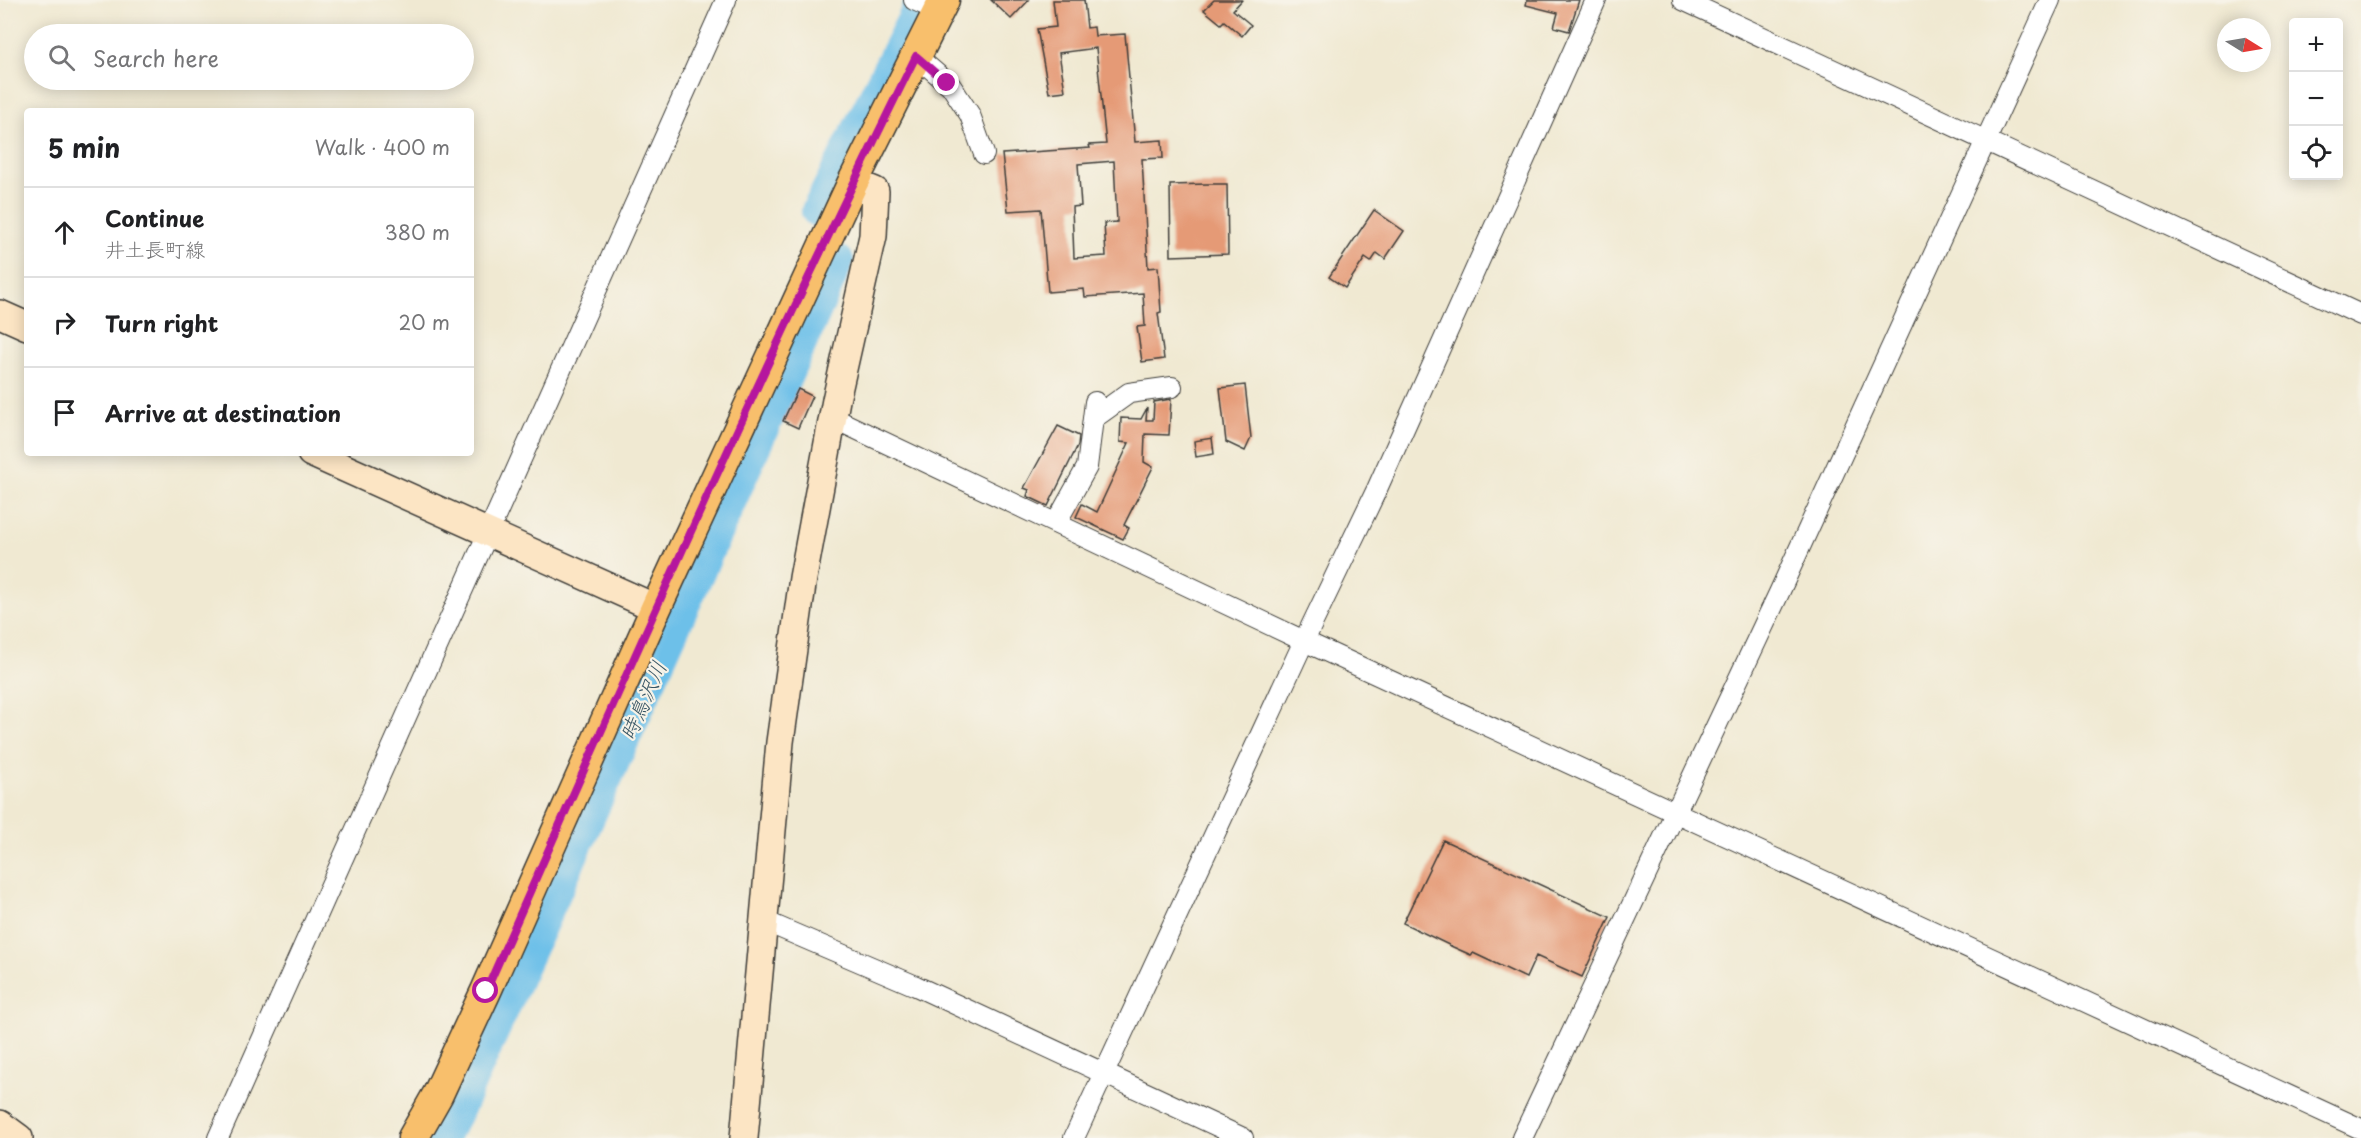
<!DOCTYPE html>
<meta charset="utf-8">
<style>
body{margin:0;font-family:"Playpen Sans","Klee One",sans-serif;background:#f2f2f2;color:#202124}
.controls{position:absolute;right:18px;top:18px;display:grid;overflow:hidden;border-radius:6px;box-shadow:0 3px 15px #0003}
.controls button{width:54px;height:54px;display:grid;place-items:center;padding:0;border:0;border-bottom:2px solid #e0e0e0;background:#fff;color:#202124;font:30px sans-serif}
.compass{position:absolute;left:2217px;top:18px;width:54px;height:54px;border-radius:50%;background:#fff;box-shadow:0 3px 15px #0003;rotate:101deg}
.stop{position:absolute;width:18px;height:18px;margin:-14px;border:4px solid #b5179e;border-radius:50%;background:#fff}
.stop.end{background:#b5179e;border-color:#fff;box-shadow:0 2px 6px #0008}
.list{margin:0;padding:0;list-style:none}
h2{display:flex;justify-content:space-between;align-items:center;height:78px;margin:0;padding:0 24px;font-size:26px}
h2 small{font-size:20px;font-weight:400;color:#757577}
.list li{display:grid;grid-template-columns:39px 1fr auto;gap:18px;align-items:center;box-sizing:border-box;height:90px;padding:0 24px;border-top:2px solid #e0e0e0}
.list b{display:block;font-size:22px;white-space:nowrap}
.list p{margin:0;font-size:20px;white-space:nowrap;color:#757577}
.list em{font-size:20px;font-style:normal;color:#757577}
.icon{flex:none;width:33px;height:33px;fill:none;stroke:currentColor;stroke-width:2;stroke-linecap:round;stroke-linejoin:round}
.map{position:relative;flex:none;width:2361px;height:1138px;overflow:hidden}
.search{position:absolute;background:#fff;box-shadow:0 3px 15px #0003;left:24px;top:24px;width:450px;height:66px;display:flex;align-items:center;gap:15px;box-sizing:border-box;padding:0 21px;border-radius:33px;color:#757577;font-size:22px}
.panel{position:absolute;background:#fff;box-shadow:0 3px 15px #0003;left:24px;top:108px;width:450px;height:348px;border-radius:6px}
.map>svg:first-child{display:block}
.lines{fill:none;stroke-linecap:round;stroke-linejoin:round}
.river{stroke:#6dc0e9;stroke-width:32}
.building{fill:#e59a76;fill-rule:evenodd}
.street-casing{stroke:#3c3b37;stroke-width:22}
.secondary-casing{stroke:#3c3b37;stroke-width:30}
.primary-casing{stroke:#3c3b37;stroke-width:33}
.street{stroke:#fff;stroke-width:20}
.secondary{stroke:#fce5c4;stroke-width:27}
.primary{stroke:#f8bf6c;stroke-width:30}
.route{stroke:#b5179e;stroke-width:8}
.labels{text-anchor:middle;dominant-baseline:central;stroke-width:4.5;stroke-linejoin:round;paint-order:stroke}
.water-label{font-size:21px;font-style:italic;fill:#385564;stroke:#f7f3e8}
</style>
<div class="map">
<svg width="2361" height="1138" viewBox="0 0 2361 1138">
<rect width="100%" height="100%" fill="#f7f3e8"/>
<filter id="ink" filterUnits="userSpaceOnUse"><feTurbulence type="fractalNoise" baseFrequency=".0167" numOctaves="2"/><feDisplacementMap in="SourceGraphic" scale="12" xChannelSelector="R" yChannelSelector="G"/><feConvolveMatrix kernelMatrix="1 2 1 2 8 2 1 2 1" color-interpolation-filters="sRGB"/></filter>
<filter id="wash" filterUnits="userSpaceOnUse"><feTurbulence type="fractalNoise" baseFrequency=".008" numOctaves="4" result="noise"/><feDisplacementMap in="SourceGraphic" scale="24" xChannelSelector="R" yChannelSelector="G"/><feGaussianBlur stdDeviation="1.35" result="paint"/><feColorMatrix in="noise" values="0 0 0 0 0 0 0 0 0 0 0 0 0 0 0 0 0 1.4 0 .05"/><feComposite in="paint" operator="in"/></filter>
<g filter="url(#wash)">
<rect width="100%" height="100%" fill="#f0e9d2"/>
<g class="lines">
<path class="river" d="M 817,211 L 917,11
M 442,1138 L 460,1106 L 838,261"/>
</g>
<g id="blocks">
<path class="building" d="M 991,0 L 1029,0 L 1011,19 Z
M 1053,0 L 1084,0 L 1087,28 L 1094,27 L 1095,36 L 1125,34 L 1135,142 L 1162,140 L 1163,158 L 1142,159 L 1148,268 L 1158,267 L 1161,312 L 1158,313 L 1164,359 L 1142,362 L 1137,327 L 1145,326 L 1143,293 L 1085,297 L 1084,289 L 1048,292 L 1041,209 L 1008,211 L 1002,154 L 1090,148 L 1089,145 L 1106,144 L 1096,48 L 1059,53 L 1065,91 L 1049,93 L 1037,29 L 1056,27 ZM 1114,161 L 1117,222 L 1104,223 L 1106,256 L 1074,258 L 1072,207 L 1081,206 L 1078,164 Z
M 1214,0 L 1242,0 L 1233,10 L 1251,25 L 1242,36 L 1224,21 L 1221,24 L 1204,10 Z
M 1527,0 L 1579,0 L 1569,31 L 1554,27 L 1558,13 L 1526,5 Z
M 1207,184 L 1227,184 L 1228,254 L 1171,256 L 1170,185 Z
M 1374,210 L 1404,231 L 1385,259 L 1377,253 L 1371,262 L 1365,258 L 1345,288 L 1329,277 Z
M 1245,385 L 1251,438 L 1245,451 L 1226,442 L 1220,388 Z
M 798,389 L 812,396 L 798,428 L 783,421 Z
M 1171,399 L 1169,435 L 1145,434 L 1144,462 L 1153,467 L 1124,525 L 1129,528 L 1123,539 L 1076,517 L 1082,504 L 1097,512 L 1129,443 L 1120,442 L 1121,418 L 1141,419 L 1147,408 L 1146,420 L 1153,420 L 1154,402 Z
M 1058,426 L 1079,436 L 1078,445 L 1048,506 L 1027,496 L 1029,490 L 1024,488 Z
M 1212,438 L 1214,454 L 1196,457 L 1194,441 Z
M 1443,840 L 1610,917 L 1582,977 L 1536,956 L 1526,978 L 1473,953 L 1471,955 L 1453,947 L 1403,923 Z"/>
</g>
</g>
<g filter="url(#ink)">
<use href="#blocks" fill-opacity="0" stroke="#3c3b37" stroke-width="1.5"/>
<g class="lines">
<g class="street-casing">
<path id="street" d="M 914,0 L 939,11
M 1683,0 L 2361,315
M 916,56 L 951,86 L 970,115 L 984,154
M 833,418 L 1304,641 L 2361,1129
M 1094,418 L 1129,393 L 1172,387
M 1056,523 L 1087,467 L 1095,402
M 762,920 L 916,986 L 1243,1138
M 218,1138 L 726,0
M 1074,1138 L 1304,641 L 1377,489 L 1596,0
M 1522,1138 L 1779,593 L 2050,0"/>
</g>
<g class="secondary-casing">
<path id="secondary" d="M 0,314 L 27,326
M 311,453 L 656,608
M 0,1124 L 19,1138
M 744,1138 L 780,742 L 803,578 L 836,400 L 873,236 L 875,191 L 853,182"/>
</g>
<g class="primary-casing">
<path id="primary" d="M 413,1138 L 438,1094 L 486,991 L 656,608 L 853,182 L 944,0"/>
</g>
<use href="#street" class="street"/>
<use href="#secondary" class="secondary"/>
<use href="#primary" class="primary"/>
</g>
</g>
<g class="lines" filter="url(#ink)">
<path class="route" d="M 486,991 C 625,677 763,363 916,56 L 947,83"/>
</g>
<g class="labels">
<g class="water-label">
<text transform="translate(642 700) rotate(-66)">時鳥沢川</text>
</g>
</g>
</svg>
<div class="controls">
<button>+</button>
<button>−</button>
<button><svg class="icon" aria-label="locate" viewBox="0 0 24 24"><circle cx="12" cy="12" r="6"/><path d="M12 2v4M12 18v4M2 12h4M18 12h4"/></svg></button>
</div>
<svg class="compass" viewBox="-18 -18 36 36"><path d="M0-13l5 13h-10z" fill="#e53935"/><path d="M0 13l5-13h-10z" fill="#757577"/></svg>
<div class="stop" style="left:486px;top:991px"></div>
<div class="stop end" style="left:947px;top:83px"></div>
<div class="search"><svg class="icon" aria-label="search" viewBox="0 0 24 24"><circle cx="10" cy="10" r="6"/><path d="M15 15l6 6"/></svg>Search here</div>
<section class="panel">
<h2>5 min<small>Walk · 400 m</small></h2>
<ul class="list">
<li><svg class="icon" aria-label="ahead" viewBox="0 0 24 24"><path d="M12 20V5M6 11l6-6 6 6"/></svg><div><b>Continue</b><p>井土長町線</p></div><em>380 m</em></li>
<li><svg class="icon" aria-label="right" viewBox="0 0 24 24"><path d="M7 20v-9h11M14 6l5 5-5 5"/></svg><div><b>Turn right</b></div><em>20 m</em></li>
<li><svg class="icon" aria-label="arrive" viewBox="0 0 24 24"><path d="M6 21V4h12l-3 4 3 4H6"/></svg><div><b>Arrive at destination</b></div></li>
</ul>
</section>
</div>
